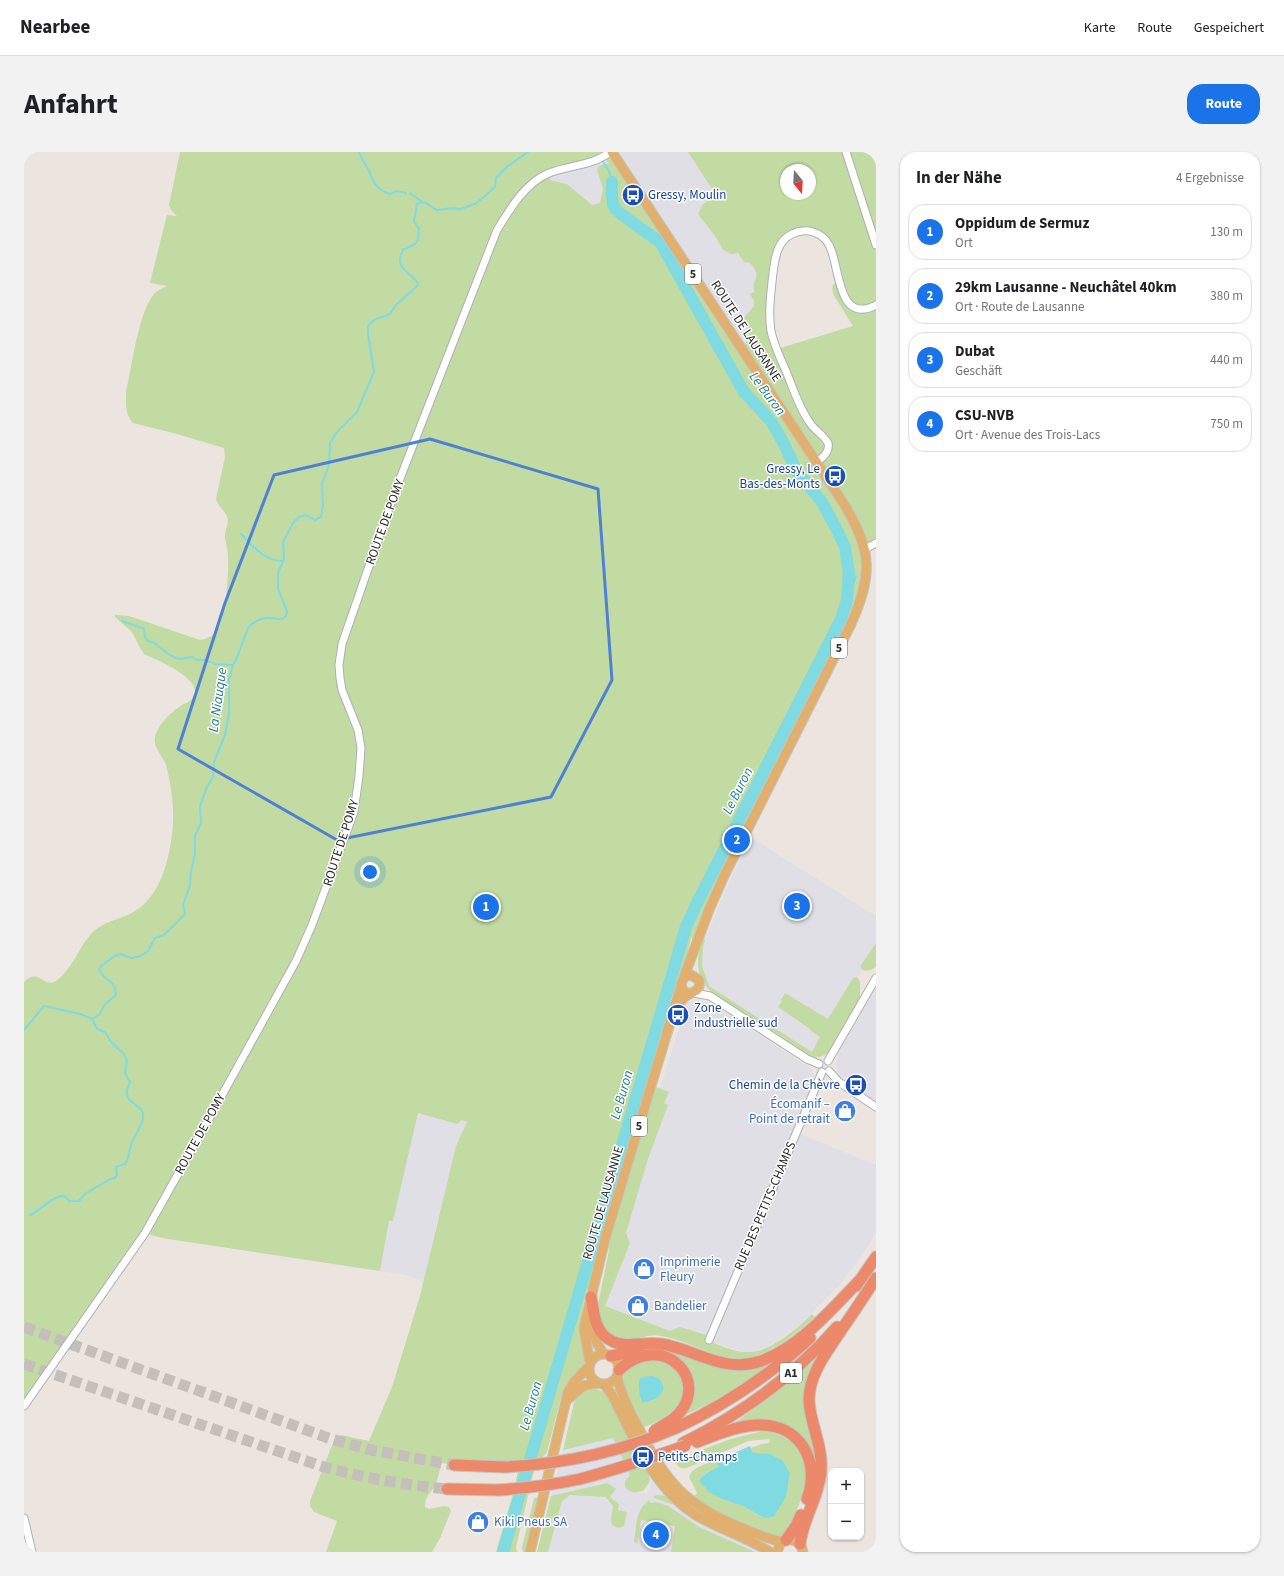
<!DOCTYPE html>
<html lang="de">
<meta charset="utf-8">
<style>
body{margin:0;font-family:"Source Sans 3",sans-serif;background:#f2f2f2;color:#202124}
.controls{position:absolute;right:12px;bottom:12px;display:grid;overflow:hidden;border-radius:8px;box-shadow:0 1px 3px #0004}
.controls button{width:36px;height:36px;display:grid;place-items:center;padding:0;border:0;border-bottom:1px solid #e0e0e0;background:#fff;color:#202124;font:20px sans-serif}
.compass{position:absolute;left:756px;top:12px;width:36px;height:36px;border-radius:50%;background:#fff;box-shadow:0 1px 3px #0004;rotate:162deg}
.you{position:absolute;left:346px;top:720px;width:14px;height:14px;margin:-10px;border:3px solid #fff;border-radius:50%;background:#1a73e8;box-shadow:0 0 0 6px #1a73e833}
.badge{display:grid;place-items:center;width:26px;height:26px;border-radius:50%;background:#1a73e8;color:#fff;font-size:13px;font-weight:700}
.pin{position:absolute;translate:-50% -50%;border:2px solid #fff;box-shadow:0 1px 4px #0006}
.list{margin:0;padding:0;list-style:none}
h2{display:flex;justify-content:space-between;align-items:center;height:52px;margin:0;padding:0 16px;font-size:17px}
h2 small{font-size:13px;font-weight:400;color:#757577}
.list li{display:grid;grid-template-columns:26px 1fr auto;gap:12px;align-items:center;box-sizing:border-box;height:56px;margin:0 8px 8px;padding:0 8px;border:1px solid #e0e0e0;border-radius:16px}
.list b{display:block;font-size:15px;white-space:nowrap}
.list p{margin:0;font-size:13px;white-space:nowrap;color:#757577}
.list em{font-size:13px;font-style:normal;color:#757577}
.map{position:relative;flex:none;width:852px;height:1400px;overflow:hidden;border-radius:16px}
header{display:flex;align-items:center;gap:24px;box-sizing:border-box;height:56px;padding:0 20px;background:#fff;border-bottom:1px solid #e0e0e0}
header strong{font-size:19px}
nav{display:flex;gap:22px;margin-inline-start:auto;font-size:14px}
.intro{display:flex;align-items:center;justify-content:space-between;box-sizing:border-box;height:96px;padding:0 24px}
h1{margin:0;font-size:28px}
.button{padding:10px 18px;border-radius:16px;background:#1a73e8;color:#fff;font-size:14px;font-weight:700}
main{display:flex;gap:24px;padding:0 24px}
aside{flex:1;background:#fff;border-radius:16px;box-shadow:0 1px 3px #0004}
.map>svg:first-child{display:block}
.industrial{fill:#e0dfe5}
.green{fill:#c1dba2;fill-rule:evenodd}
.water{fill:#7fdae1}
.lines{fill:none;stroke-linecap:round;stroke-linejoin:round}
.stream{stroke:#7fdae1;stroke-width:2}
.river{stroke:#7fdae1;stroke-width:12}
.highway-tunnel{stroke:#c5bfbb;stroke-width:11;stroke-dasharray:11 5.5;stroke-linecap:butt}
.minor-casing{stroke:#acb0b6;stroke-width:9}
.major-casing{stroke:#c4c4c4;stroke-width:11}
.highway-casing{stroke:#c4c4c4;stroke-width:13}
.minor{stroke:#fff;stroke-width:7}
.major{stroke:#e1b06f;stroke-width:9}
.highway{stroke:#ec896a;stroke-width:11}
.highway-bridge-casing{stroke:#c4c4c4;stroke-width:13;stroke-linecap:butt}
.highway-bridge{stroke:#ec896a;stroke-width:11}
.marked{fill:none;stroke:#4f81d2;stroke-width:3;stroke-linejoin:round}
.labels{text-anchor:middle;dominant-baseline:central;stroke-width:3;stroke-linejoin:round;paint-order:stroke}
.shield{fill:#fff;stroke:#6b6b6b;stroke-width:1}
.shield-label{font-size:12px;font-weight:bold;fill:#2b2b2b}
.transit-label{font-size:13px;fill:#164399;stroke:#fff;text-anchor:start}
.street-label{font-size:13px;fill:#2b2b2b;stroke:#fff}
.shop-label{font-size:13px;fill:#366cbe;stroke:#fff;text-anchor:start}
.water-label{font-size:14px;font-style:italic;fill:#1d7d8e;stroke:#fff}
</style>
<header>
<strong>Nearbee</strong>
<nav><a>Karte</a><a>Route</a><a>Gespeichert</a></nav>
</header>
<div class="intro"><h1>Anfahrt</h1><a class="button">Route</a></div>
<main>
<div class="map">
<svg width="852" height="1400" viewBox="0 0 852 1400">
<rect width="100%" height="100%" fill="#ebe4df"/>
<path class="industrial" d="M 588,0 L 664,0 L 692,43 L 679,52 L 691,84 L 699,98 L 714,101 L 720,110 L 726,111 L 732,118 L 734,123 L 729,135 L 730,154 L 720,166 L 725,185 L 718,197 Z
M 579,5 L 586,11 L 573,18 L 579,37 L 576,51 L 568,53 L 543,32 L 526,28 L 525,21 Z
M 726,685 L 852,764 L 852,794 L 788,900 L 685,834 L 678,814 L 679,795 L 681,788 L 697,749 Z
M 852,834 L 852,949 L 840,942 L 833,935 L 833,933 L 822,926 L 816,924 L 812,916 L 812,911 L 814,901 Z
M 673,848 L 689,853 L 788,917 L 790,924 L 787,932 L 795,935 L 776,982 L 852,1013 L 852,1080 L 837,1105 L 813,1136 L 780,1169 L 750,1191 L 728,1200 L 721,1200 L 681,1188 L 682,1184 L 646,1179 L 581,1154 L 606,1091 L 602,1081 L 624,1007 L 644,953 L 640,951 L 644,940 L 636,936 L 661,859 L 659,858 L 665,850 Z
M 394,961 L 433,972 L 438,968 L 443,970 L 413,1070 L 401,1128 L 392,1127 L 382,1123 L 356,1119 L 365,1068 L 369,1069 Z
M 589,1286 L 606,1323 L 601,1329 L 613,1341 L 623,1342 L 630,1322 L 652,1348 L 744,1400 L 513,1400 L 539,1298 Z"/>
<path class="green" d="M 156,0 L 588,0 L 718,197 L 725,185 L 720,166 L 730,154 L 730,149 L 726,142 L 730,140 C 727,125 740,127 726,111 L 720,110 L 714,101 L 708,102 L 699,98 L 691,84 L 674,62 L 679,52 L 692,43 L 664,0 L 852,0 L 852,391 L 841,398 L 840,440 L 686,743 L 669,787 L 667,786 L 661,813 L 652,828 L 650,843 L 646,849 L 648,850 L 565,1137 L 563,1137 L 559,1156 L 561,1156 L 562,1207 L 560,1211 L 539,1245 L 537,1245 L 523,1300 L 511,1314 L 492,1395 L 493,1400 L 472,1400 L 488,1345 L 495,1315 L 430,1313 L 418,1311 C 415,1319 414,1328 410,1335 C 405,1343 401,1344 401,1355 L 405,1357 L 420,1354 L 425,1355 L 427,1359 L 416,1386 L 408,1400 L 302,1400 L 313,1369 L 290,1360 L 286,1354 L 286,1349 L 311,1286 L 317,1283 L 345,1289 L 368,1235 L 396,1144 L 432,994 L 443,970 L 438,968 L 433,972 L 394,961 L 369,1069 L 365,1069 L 356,1119 L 138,1086 L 121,1081 L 0,1254 L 0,830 C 15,815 20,837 32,829 C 49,817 56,792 70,779 C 80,770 95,767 106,762 C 135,748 144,712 148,683 C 151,660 148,636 142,613 C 139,605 129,595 131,586 C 133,573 147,560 158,553 C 161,551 166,550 168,547 C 184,528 131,507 120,502 L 116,496 L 108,480 L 91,465 L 91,463 L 105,464 L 176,488 C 184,487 191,483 195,475 C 202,461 205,421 204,405 C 204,398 202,392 201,386 C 200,380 204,374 204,368 C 203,360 194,355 192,347 L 201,305 L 200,296 L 153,282 L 109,271 C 101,263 102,251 102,240 C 108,215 114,161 130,142 C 134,138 139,136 143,134 L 126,131 L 143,63 L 153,64 L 147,58 L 145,53 ZM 579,5 L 585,11 L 575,14 L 573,18 L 579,37 L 576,51 L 568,53 L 543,32 L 526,28 L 525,21 ZM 762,18 L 786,18 L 786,42 L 762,42 ZM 785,79 L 805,93 L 814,128 L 808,134 L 809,142 L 829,174 L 753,197 L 749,187 L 748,127 L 760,88 Z
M 679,786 L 681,788 L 679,795 L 678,814 L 685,834 L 736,867 L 735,870 L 732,870 C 710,856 674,842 674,811 C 674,802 677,794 679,786 Z
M 852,791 L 852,815 C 848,818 842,820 837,817 L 837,813 Z
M 833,825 L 836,830 L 836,846 L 807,898 C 803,902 799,905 793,905 C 782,906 752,883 741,876 L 743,871 L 788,900 L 796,885 L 786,878 L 786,877 L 754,855 L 758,849 L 757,848 L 761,841 L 804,867 L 829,826 Z
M 649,873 L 651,874 L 632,935 L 645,940 L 640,951 L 644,953 L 624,1007 L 602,1081 L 606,1091 L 581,1154 L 646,1179 L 656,1175 L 682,1183 L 681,1188 C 694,1192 709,1200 722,1200 C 744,1202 774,1176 788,1162 L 791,1165 C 761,1191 733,1216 691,1202 C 673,1196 656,1187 638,1184 C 623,1181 616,1188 602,1189 C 596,1189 586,1183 580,1180 L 573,1157 L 584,1104 L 587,1078 Z
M 633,1196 L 655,1202 L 747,1211 C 719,1232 690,1251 658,1264 L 664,1221 L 615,1199 Z
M 795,1204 L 787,1224 L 795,1304 L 791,1329 L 769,1279 L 708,1273 L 760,1234 Z
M 631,1208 C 637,1209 643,1211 648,1215 C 660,1224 662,1243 653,1255 C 644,1265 631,1271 618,1276 C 613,1265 592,1229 602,1218 C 609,1211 621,1210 631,1208 Z
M 570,1236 L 580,1240 L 584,1244 L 624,1318 L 626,1329 L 620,1338 C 612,1342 606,1341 601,1335 L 601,1329 L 606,1323 L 589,1286 L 539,1298 L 550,1251 C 555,1240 559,1238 570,1236 Z
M 739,1279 C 788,1286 788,1324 772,1360 C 769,1368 765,1383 755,1384 C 746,1385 737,1379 729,1376 C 717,1371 704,1367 693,1360 C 685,1356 677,1351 669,1346 L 673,1341 L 665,1325 C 667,1316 683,1311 692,1309 L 694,1316 L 682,1321 L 675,1328 C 688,1345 701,1346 719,1354 C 725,1357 732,1362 738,1365 L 762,1345 L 766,1322 L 729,1301 L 727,1296 L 738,1292 L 745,1291 L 746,1287 L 724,1289 L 663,1316 C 656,1317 653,1315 651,1308 L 707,1287 Z
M 583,1331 L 592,1337 L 586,1345 L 595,1352 L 594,1358 L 603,1360 L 600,1374 L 594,1376 L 588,1373 L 587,1367 L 589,1354 L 582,1345 L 546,1343 L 538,1349 L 524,1400 L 513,1400 L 527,1344 Z
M 633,1343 L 641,1344 L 742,1400 L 737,1400 L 674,1370 L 658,1360 L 648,1351 L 647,1352 L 633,1347 L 629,1345 Z
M 510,1346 L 514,1346 L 501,1400 L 499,1400 L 498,1395 Z
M 625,1348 L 627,1351 L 632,1350 L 644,1354 L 675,1375 L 731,1400 L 647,1400 L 651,1374 L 617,1368 L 613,1392 L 610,1389 C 613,1372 611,1359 625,1348 Z"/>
<path class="water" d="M 825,422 L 833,424 L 828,439 L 820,437 L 818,423 Z
M 626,1224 C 636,1223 644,1235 636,1243 C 632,1248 624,1249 618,1251 C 616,1243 613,1235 616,1226 Z
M 726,1294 L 729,1301 L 746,1302 L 759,1309 L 766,1322 L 762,1345 L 750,1364 L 744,1366 L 738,1365 L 719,1354 L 696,1346 L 685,1340 L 675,1329 C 679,1319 704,1312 714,1307 L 694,1315 L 692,1309 Z"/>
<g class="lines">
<path class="stream" d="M 335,0 C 337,6 341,11 344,17 C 350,30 351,37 366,42 L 373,39 L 382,41
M 578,8 L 585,19 L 588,30
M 386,41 L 397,49
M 217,382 C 229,394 240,409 259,409
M 98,469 L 120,477 L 121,485 L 124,489 L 130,491 L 146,503 L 152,506 L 156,507 L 168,505 L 173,508 L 181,508 L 191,512 L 209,513
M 68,867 L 75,863 L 81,852 L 92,843 C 91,825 80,831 75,817 L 77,814 L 91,804 L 97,802 L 107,806 L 117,804 L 124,799 L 131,786 L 140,783 L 161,762 L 159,753 L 166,733 L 167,719 L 171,702 L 171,684 L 177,671 L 176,654 L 183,635 L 189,625 L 190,610 L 201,583 L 205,562 L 205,528 L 209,513 L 212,508 L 224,476 C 228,471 235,467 242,466 C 250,465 262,472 263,459 L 254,437 L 254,421 L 260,407 L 259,390 L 269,371 L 275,365 L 281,363 L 291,368 L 297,365 L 299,353 L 298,332 L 305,313 L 306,291 L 313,280 L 333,260 L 350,220 L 344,182 L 344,174 L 350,168 L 366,162 L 372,153 L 394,133 C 393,121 367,120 379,98 L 391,92 L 394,88 L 395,77 L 390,69 L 393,52 C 401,47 406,55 413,58 L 429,56 L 436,57 L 451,52 L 461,44 L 471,35 L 472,26 L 484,14 L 504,0
M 0,878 L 20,854 L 56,862 L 68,867 L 73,877 L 81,880 L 87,890 L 100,902 L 103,910 L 101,921 L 106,930 C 105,933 103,936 103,939 C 101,951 117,952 119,961 C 121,973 109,983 107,994 C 105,1000 105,1006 101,1012 L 92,1015 L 93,1023 L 91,1026 L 86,1027 L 61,1042 L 55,1049 L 45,1049 C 44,1047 42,1045 40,1044 C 33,1041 14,1060 6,1063"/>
<path class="river" d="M 479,1400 L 662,775 L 673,751 L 817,467 L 823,448 L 825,422 L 821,395 L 814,380 L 798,350 L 773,320 L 760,292 L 747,269 L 720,240 L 636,90 C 628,84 593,61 590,55 C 587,48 588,38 588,30"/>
<path class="highway-tunnel" d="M 0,1175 L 307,1287 L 347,1298 L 430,1313
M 0,1212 L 300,1315 C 342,1326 380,1333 423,1337"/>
<g class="minor-casing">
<path id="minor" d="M 822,0 L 852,93
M 793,310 C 799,305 806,300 804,291 C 800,283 791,279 786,271 C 775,256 769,236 762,219 C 756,206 750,193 747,179 C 744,160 747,140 749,121 C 751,106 753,89 768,82 C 774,79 782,78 789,80 C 796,82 802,87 805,93 C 816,111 812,174 852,153
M 841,397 L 852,391
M 670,841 L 686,844 L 783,907 L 795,912
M 804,909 L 852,826
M 805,919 L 815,930 L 852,955
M 685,1188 L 798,920
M 0,1254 L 121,1081 L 186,965 L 272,809 L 288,773 L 330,660 L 335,624 L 337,596 L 334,578 L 318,538 L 316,526 L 315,513 L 318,492 L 370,342 L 473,78 C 486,57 501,31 525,21 C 546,13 568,14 586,0
M 0,1366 L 8,1400"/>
</g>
<g class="major-casing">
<path id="major" d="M 588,0 L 820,352 C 848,399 849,422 827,472 L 700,724 L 685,758 L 660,825
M 652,857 C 655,852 659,845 665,842 C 672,839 677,837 675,828 L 667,823 L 660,825 L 657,832 L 659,839 L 666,842
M 565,1161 C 567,1177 570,1189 580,1202
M565 1217a15 15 0 1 1 30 0a15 15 0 1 1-30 0Z
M 566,1211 L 560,1178 L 561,1171 L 581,1087 L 657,834
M 593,1224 C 597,1243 606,1260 615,1277 C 641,1330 663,1354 718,1376 C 732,1382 744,1387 759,1390
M 580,1232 L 588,1243 C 611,1288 630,1338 675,1365 C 698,1378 724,1386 746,1400
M 543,1248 L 559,1234 L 573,1231
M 506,1400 L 544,1240 L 550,1230 L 565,1214
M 753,1400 L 756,1392 C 765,1384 777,1388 779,1400"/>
</g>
<g class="highway-casing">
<path id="highway" d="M 832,1134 L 852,1105
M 567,1145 C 570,1159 570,1177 583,1186 C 598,1198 619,1189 637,1192 C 671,1197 700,1222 737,1209 C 775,1196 808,1157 835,1129
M 587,1204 L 602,1201 L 617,1194
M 595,1218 C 641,1175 692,1233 648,1268
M 652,1276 C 701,1253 746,1223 786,1186
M 673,1290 C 692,1283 712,1274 733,1273 C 776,1271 797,1309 783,1347
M 659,1291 C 717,1262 770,1224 813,1175
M 430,1313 L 480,1315
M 423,1337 L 475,1338
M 762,1388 L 772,1374 L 777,1363
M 776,1392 C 779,1366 795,1345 797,1319 C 799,1295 787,1274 785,1250 C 784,1222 804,1199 818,1177 C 830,1160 841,1143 852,1126"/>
</g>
<use href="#minor" class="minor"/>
<use href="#major" class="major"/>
<use href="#highway" class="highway"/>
<g class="highway-bridge-casing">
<path id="highway-bridge" d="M 630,1279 L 648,1268
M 480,1315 C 540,1312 597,1300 652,1276
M 475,1338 C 502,1336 529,1333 556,1327 C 592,1318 626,1306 661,1294"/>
</g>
<use href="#highway-bridge" class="highway-bridge"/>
</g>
<path class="marked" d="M 406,287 L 574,337 L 588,528 L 527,645 L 313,688 L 154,597 L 201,451 L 250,323 Z"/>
<defs>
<g id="bus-disc" transform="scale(1.15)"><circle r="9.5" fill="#1a4fb4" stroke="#fff"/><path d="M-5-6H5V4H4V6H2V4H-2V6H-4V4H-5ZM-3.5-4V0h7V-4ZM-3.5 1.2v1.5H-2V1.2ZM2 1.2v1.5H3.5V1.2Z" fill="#fff"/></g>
<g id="shop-disc" transform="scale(1.15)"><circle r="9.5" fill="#3f7fe0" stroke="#fff"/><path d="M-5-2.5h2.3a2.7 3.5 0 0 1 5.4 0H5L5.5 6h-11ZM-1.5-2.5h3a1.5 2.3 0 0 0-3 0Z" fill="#fff"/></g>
</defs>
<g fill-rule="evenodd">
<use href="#bus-disc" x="609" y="43"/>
<use href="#bus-disc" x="811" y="324"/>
<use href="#bus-disc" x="654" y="863"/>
<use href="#bus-disc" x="832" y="933"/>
<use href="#shop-disc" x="821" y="959"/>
<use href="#shop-disc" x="620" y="1117"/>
<use href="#shop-disc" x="614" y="1154"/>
<use href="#bus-disc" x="619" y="1305"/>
<use href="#shop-disc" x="454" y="1370"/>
</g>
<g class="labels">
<g class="shield">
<rect x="661" y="112" width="16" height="20" rx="3"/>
<rect x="807" y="486" width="16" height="20" rx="3"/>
<rect x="607" y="964" width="16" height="20" rx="3"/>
<rect x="756" y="1211" width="22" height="20" rx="3"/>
</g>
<g class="shield-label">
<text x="669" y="122">5</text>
<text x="815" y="496">5</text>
<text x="615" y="974">5</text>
<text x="767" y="1221">A1</text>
</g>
<g class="transit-label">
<text x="624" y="43">Gressy, Moulin</text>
<text x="796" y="317" text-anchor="end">Gressy, Le<tspan x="796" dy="15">Bas-des-Monts</tspan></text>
<text x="670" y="856">Zone<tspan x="670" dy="15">industrielle sud</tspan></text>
<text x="816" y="933" text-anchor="end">Chemin de la Chèvre</text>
<text x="634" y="1305">Petits-Champs</text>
</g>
<g class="street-label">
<text transform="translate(722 179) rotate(57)">ROUTE DE LAUSANNE</text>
<text transform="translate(361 370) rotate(-70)">ROUTE DE POMY</text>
<text transform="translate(317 691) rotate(-72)">ROUTE DE POMY</text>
<text transform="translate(176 982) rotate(-61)">ROUTE DE POMY</text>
<text transform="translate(579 1051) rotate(-74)">ROUTE DE LAUSANNE</text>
<text transform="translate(741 1054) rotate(-67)">RUE DES PETITS-CHAMPS</text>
</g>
<g class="shop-label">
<text x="806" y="952" text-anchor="end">Écomanif –<tspan x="806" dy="15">Point de retrait</tspan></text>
<text x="636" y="1110">Imprimerie<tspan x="636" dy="15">Fleury</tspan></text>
<text x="630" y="1154">Bandelier</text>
<text x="470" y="1370">Kiki Pneus SA</text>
</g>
<g class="water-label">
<text transform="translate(743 242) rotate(53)">Le Buron</text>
<text transform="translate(194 548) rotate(-82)">La Niauque</text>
<text transform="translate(714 639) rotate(-63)">Le Buron</text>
<text transform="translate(598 943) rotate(-74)">Le Buron</text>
<text transform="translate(507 1254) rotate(-74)">Le Buron</text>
</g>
</g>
</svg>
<div class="controls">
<button>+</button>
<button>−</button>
</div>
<svg class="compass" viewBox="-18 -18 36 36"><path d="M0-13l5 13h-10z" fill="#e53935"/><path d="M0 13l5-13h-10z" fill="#757577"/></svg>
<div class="you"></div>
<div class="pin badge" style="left:462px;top:755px">1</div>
<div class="pin badge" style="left:713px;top:688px">2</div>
<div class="pin badge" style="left:773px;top:754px">3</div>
<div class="pin badge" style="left:632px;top:1383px">4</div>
</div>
<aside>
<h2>In der Nähe<small>4 Ergebnisse</small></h2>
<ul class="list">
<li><span class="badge">1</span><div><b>Oppidum de Sermuz</b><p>Ort</p></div><em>130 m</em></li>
<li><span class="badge">2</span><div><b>29km Lausanne - Neuchâtel 40km</b><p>Ort · Route de Lausanne</p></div><em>380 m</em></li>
<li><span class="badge">3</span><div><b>Dubat</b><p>Geschäft</p></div><em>440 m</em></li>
<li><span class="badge">4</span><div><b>CSU-NVB</b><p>Ort · Avenue des Trois-Lacs</p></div><em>750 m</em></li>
</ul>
</aside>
</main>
